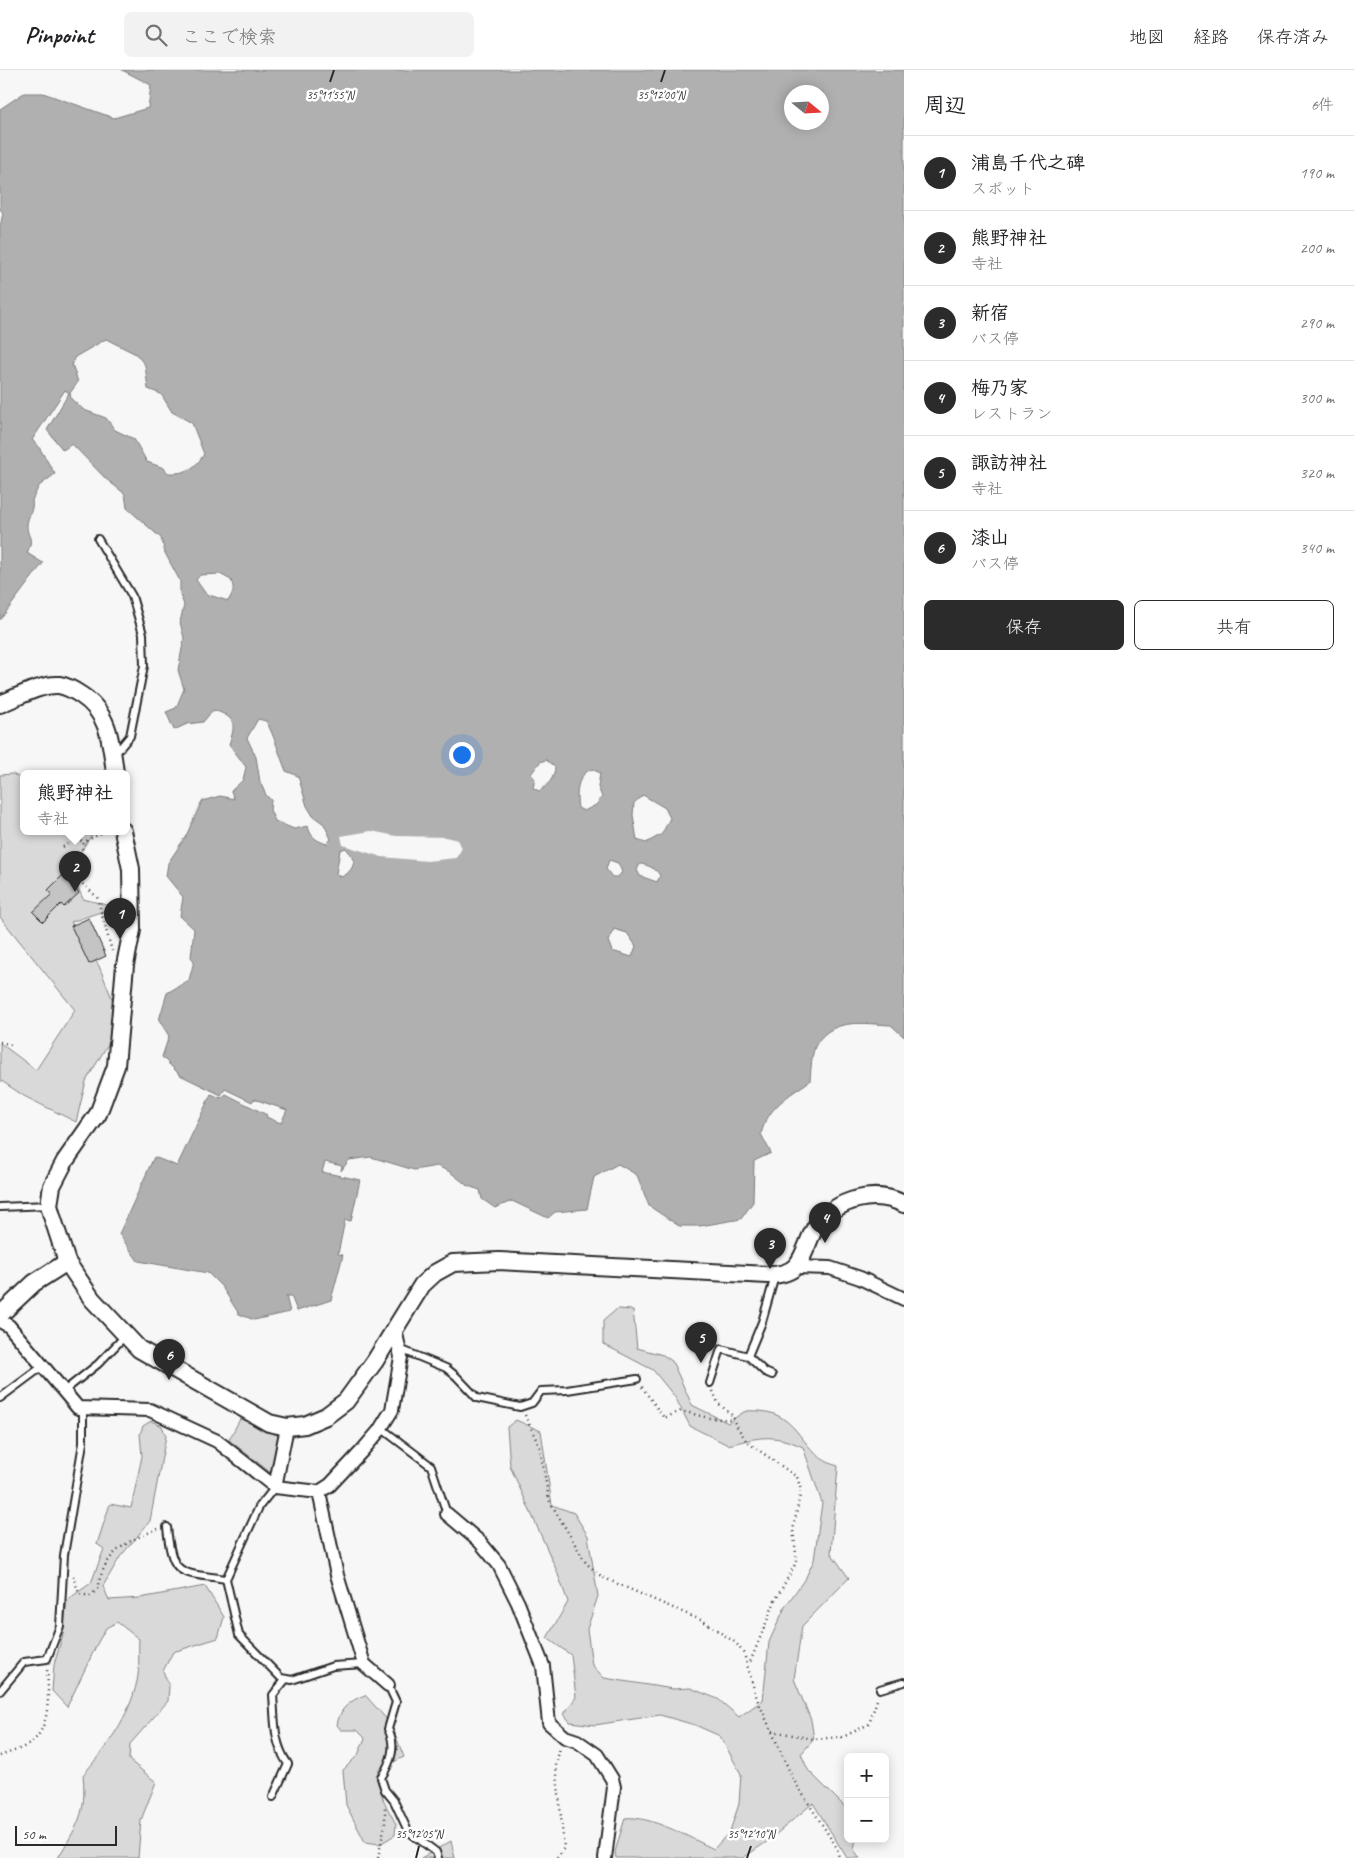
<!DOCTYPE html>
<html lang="ja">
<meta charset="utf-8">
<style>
body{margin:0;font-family:Caveat,"Klee One",sans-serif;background:#f2f2f2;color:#202124}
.controls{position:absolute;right:15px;bottom:15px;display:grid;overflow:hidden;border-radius:8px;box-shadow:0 2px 12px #0003}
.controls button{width:45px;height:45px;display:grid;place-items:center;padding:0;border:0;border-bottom:1px solid #e0e0e0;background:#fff;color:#202124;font:25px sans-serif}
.compass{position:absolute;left:784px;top:15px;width:45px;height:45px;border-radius:50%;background:#fff;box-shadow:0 2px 12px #0003;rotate:108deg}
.scale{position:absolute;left:15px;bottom:12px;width:102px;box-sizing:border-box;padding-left:5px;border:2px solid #2b2b2b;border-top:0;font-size:14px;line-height:18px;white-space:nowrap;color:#2b2b2b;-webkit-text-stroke:4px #fff;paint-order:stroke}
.you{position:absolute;left:461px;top:684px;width:18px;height:18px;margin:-12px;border:4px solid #fff;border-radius:50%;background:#1a73e8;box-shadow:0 0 0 8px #1a73e833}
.badge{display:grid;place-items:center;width:32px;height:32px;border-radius:50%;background:#2b2b2b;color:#fff;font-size:16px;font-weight:700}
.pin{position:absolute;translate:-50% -41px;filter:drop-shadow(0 1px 2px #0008)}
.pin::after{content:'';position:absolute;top:26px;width:18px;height:15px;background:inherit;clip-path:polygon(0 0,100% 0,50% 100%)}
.popup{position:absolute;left:20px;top:700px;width:110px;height:65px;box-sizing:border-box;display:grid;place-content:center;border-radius:8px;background:#fff;filter:drop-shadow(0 1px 4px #0005);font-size:16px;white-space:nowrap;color:#757577}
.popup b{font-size:19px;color:#202124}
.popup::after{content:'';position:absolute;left:50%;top:100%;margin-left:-10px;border:10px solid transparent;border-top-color:#fff}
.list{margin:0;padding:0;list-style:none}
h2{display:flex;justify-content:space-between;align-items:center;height:65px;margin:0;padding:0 20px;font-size:21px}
h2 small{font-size:16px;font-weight:400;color:#757577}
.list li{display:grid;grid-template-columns:32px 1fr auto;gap:15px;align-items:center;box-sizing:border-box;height:75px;padding:0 20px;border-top:1px solid #e0e0e0}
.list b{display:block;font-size:19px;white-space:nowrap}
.list p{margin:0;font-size:16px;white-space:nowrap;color:#757577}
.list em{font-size:16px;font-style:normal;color:#757577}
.actions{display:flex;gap:10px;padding:15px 20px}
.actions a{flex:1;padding:11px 0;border:1px solid #2b2b2b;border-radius:8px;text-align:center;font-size:18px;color:#2b2b2b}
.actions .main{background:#2b2b2b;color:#fff}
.icon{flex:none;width:28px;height:28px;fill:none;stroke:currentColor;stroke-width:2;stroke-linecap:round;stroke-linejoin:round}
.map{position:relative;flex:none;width:904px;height:1788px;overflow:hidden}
header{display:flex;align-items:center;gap:30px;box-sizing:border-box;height:70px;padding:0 25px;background:#fff;border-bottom:1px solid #e0e0e0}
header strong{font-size:24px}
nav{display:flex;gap:28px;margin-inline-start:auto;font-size:18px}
.search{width:350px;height:45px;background:#f2f2f2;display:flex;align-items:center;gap:12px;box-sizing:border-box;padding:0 18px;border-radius:8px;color:#757577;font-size:19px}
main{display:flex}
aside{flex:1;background:#fff}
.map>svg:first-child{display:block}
.green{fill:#d9d9d9;stroke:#828282}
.water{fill:#b0b0b0;stroke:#7b7b7b;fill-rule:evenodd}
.pier{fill:#f7f7f7}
.building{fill:#c4c4c4;stroke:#2b2b2b}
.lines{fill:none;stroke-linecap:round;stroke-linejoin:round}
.service-casing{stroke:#2b2b2b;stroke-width:10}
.minor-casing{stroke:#2b2b2b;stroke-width:16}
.tertiary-casing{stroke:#2b2b2b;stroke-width:20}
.path{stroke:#2b2b2b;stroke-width:2.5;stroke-dasharray:1 4;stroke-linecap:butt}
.service{stroke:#fff;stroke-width:6}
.minor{stroke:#fff;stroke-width:12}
.tertiary{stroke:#fff;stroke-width:16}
.ticks{fill:none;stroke:#2b2b2b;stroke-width:2}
.ticks-label{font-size:12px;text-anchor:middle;fill:#2b2b2b;stroke:#fff;stroke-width:5;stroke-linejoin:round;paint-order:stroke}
</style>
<header>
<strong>Pinpoint</strong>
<div class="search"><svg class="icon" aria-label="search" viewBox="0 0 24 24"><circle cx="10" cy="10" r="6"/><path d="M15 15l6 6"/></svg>ここで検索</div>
<nav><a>地図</a><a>経路</a><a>保存済み</a></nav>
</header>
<main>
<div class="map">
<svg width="904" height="1788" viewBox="0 0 904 1788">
<rect width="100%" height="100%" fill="#f7f7f7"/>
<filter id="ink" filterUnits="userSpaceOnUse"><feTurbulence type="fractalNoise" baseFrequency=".02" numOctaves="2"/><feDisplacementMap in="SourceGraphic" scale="10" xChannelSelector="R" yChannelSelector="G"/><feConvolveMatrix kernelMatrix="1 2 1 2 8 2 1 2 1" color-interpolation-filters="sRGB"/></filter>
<g filter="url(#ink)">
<path class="green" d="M 13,704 L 24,711 L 24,761 L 92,761 L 93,763 L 70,798 L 71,802 L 83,829 L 115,837 L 71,852 L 99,896 L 113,931 L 111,969 L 86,1011 L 76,1052 L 24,1026 L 0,1010 L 0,973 L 36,1000 L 75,940 L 0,847 L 0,705 Z
M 617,1239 L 633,1240 L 637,1278 L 663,1285 L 672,1291 L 692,1335 L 728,1353 C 733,1350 738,1345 744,1342 C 748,1340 754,1341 759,1341 C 801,1343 801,1387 838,1396 L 831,1483 L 849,1508 L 802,1556 L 794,1609 L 811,1650 L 814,1669 L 801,1684 L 808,1700 L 848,1740 L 848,1769 L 856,1769 L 854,1780 L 860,1788 L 847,1788 L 813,1733 L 768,1771 L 743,1788 L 616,1788 L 615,1782 L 625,1748 C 650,1745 690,1768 714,1779 L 730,1761 L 739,1734 L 741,1704 L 720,1666 L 695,1655 L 660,1645 L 595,1655 L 570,1652 L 564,1644 L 576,1627 L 571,1585 L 547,1568 L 568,1532 L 556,1499 L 510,1396 L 507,1357 L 516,1350 L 541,1361 L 552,1435 L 574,1443 L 588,1466 L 598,1526 L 587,1559 L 592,1595 L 604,1608 L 673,1619 L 690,1618 L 718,1629 L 739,1647 L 763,1630 L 769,1572 L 785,1537 L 806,1507 L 814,1490 L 822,1433 L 803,1377 C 772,1363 760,1367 728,1375 L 690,1356 L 675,1327 L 653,1300 L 603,1274 L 603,1251 Z
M 240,1349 L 279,1365 L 271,1403 L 229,1370 Z
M 151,1351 L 162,1356 L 166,1366 L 150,1451 L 120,1487 L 103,1516 L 109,1530 L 140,1528 L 205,1516 L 224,1547 L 218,1568 L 173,1582 L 163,1601 L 169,1616 L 168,1631 L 130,1674 L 129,1690 L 156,1712 L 141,1750 L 138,1788 L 58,1788 C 77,1755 87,1745 83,1705 C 106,1678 130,1646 137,1611 C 140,1598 138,1582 139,1569 L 117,1552 L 106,1558 L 97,1574 L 67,1637 L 52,1621 L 54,1595 L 63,1564 L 67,1530 L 91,1513 L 104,1479 L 97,1474 L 110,1434 L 131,1438 L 142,1386 L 140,1364 L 143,1356 Z
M 365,1625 L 391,1654 L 404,1687 L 380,1698 L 376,1706 L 384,1732 L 396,1754 L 395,1765 L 380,1774 L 365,1772 L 346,1735 L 343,1700 L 358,1685 L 365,1668 L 357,1660 L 341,1660 L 337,1655 C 340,1638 349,1631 365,1625 Z
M 451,1771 L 455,1788 L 421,1788 Z"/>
<path class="water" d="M 122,0 L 904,0 L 904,967 L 891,955 C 865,954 834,947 817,973 C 811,982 811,1001 810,1011 C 788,1026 768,1037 761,1064 L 771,1083 L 754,1091 L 753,1132 L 741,1149 L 700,1156 L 679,1156 L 649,1136 L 637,1105 L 618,1094 L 594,1107 L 587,1139 L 555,1142 L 548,1148 L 512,1131 L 495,1138 L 482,1129 L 480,1120 L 468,1116 L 450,1102 L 437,1096 L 414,1100 L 371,1087 L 349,1090 L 341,1101 L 342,1096 L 325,1092 L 322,1102 L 360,1110 L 351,1151 L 345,1150 L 338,1184 L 343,1185 L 331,1230 L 297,1241 L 291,1226 L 286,1226 L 290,1242 L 254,1250 L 239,1244 L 222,1217 L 208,1203 L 138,1191 L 119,1164 L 154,1087 L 177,1096 L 211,1024 L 221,1028 L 226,1024 L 267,1045 L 266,1047 L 281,1053 L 287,1040 L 254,1029 L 252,1032 L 225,1019 L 221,1025 L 180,1005 L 162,987 L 169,966 L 159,950 L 167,923 L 189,910 L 194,891 L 191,887 L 194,859 L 180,846 L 183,827 L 166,806 L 168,793 L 186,766 L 202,731 L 220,726 L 234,729 L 231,721 L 243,710 L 246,697 L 229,674 C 236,654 236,647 213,640 L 203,652 L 187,654 L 174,660 L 166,642 L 176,638 L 184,619 L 178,600 L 184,568 L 180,552 L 184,535 L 180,524 L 180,511 L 165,483 L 161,468 L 127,438 L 125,424 L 106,409 L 72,374 L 63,380 L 47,360 L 69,323 L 65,320 L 32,370 L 37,374 L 55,404 L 39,416 L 32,430 C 34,440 28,445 27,455 C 27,469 35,466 27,483 L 43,493 L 0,550 L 0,157 L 3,143 L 0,139 L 0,39 L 24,23 L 43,23 L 114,48 L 148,38 L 151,15 ZM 792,22 L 822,22 L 822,52 L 792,52 ZM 106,269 L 136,284 L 145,295 L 148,319 L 161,324 L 172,342 L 192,353 L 204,384 C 195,399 185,404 168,403 L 164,398 L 147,392 L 134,369 L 115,360 L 106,348 L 84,340 L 71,329 L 70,323 L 78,312 L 72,294 L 75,287 ZM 220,504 L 231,510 C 235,519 233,523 228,531 L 206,524 L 196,510 L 200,505 ZM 258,649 L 266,651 C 275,667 279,684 286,701 L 298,706 L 307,736 L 313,746 L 324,754 L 331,769 L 327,774 C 317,771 310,767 308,756 L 294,759 L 275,751 L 270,740 L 271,730 L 266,725 L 260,712 L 256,687 L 247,668 ZM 546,690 L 555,697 C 555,707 548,716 539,721 L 533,718 L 535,709 L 531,704 L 540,692 ZM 592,699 L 600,703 L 598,717 L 602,727 L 596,735 L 584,741 L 578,738 C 576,724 576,705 592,699 ZM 643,725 L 665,738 L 670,748 L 662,764 L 646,773 L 637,770 L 633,745 L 634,733 ZM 346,778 L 354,789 C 354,797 349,804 341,807 L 336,804 L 340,780 ZM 609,790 L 618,793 L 622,802 L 618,807 L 612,807 L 606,799 ZM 640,794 C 647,794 658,800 660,806 L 657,812 L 640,806 L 637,800 ZM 614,859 L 627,863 L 636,876 L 632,887 L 612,881 L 608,871 Z"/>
<path class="pier" d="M 371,761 L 396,766 L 445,767 L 458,770 L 462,778 L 456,788 L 427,791 L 382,787 L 343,775 L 341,766 Z"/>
<path class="building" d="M 63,805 L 79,823 L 64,837 L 61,834 L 43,852 L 33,842 L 52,824 L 48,820 Z
M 89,848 L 106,886 L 89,894 L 71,856 Z"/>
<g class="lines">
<g class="service-casing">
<path id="service" d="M 98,469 L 132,526 L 143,564 L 144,596 L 130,666 L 115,684
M 0,1137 L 49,1135
M 400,1279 L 446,1298 L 456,1306 L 477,1328 L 520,1337 L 532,1333 L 541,1321 L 567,1320 L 637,1309
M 748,1286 L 762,1252 L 775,1206
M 710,1313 L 721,1279 L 748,1286 L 765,1302 L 772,1305
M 64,1321 L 98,1294 L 125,1266
M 0,1328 L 43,1296
M 381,1358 L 431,1396 L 447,1444
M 167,1457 C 172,1508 180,1502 226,1509 L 239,1565 L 281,1608 L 292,1610 L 333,1596 L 364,1594
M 226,1509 L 259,1437 L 275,1417
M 388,1615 L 396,1632 L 388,1659 C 397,1676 391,1692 381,1708 L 385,1720 L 394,1731 L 408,1761 L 436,1782 L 438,1788
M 880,1619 L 904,1612
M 0,1621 L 24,1592 L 47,1589 L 60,1556 L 64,1485 L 83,1373 L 83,1339
M 273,1727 L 288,1694 C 273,1673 275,1650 273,1625 L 286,1609"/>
</g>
<g class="minor-casing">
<path id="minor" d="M 796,1197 L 830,1198 L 860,1208 L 904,1229
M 0,1251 L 9,1256 L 78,1338 L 150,1340 L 217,1371 L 275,1417 L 319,1422 L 330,1415 L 361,1382 L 379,1361 L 392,1340 L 401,1287 L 395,1259
M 275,1417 L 287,1357
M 319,1422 L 337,1505 L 364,1594 L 388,1615
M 447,1444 L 480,1472 L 499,1495 L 518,1533 L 543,1596 L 549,1653 L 565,1667 L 577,1671 L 597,1685 L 612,1709 L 614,1717 L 605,1788"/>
</g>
<g class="tertiary-casing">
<path id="tertiary" d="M 0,634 C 18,627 40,614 59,615 C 66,616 75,621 81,625 C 109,643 111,671 115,703
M 123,761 L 131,799 L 132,860 L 125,895 L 116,996 L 98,1044 L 65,1091 L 52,1116 L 49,1135 L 52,1146 L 67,1192 L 92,1229 L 139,1279 L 269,1353 L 287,1357 L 305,1355 L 326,1346 L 346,1331 L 375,1291 L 422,1215 L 435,1203 L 453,1193 L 499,1191 L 768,1205 C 778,1205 789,1204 796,1196 C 806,1185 808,1167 817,1155 C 838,1129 874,1119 904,1134
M 0,1245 L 34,1213 L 67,1192"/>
</g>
<path class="path" d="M 105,761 L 84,772 L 75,807 L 97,827 L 112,881
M 63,777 L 77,769 L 84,772
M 0,972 L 12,975
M 642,1317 L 664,1348 L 681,1341 L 709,1348 L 733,1350
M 713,1321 L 718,1333 L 734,1347 L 733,1350 L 747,1372 L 797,1407 L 801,1420 L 793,1460 L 797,1491 L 775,1531 L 749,1595
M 525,1345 L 540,1378 L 549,1430 L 586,1493 L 602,1507 L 703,1551 L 736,1573 L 744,1584 L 757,1629 L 793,1709 L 837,1778 L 839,1788
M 73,1506 L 79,1524 L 90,1526 L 97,1520 C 104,1483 124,1472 158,1459
M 772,1661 L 814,1669 L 843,1667 L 869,1654 L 878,1627
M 0,1686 C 10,1682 23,1679 32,1672 C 52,1655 48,1621 47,1598
M 378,1788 L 385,1754 L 385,1736
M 557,1788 L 564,1778 L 556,1694 L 560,1678"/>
<use href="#service" class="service"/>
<use href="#minor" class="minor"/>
<use href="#tertiary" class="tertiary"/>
</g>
</g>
<path class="ticks" d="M 330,12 L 334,0M 661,12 L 665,0M 416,1788 L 419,1776M 747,1788 L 751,1776"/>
<g class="ticks-label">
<text x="330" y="29">35°11'55"N</text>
<text x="661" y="29">35°12'00"N</text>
<text x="419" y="1768">35°12'05"N</text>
<text x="751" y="1768">35°12'10"N</text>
</g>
</svg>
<div class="controls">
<button>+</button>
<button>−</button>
</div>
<svg class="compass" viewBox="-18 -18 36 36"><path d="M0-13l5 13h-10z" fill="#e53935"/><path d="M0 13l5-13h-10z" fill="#757577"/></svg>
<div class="scale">50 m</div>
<div class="you"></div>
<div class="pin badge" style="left:120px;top:869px">1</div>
<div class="pin badge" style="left:75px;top:822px">2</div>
<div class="popup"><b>熊野神社</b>寺社</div>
<div class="pin badge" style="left:770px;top:1199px">3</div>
<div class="pin badge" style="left:825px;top:1173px">4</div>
<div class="pin badge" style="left:701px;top:1293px">5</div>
<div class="pin badge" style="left:169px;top:1310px">6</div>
</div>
<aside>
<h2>周辺<small>6件</small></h2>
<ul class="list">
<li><span class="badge">1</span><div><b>浦島千代之碑</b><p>スポット</p></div><em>190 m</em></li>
<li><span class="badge">2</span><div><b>熊野神社</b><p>寺社</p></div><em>200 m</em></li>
<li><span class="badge">3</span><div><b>新宿</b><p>バス停</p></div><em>290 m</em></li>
<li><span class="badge">4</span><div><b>梅乃家</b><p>レストラン</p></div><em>300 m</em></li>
<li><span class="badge">5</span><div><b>諏訪神社</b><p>寺社</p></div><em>320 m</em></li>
<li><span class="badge">6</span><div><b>漆山</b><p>バス停</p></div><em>340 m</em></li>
</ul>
<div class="actions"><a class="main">保存</a><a>共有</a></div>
</aside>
</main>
